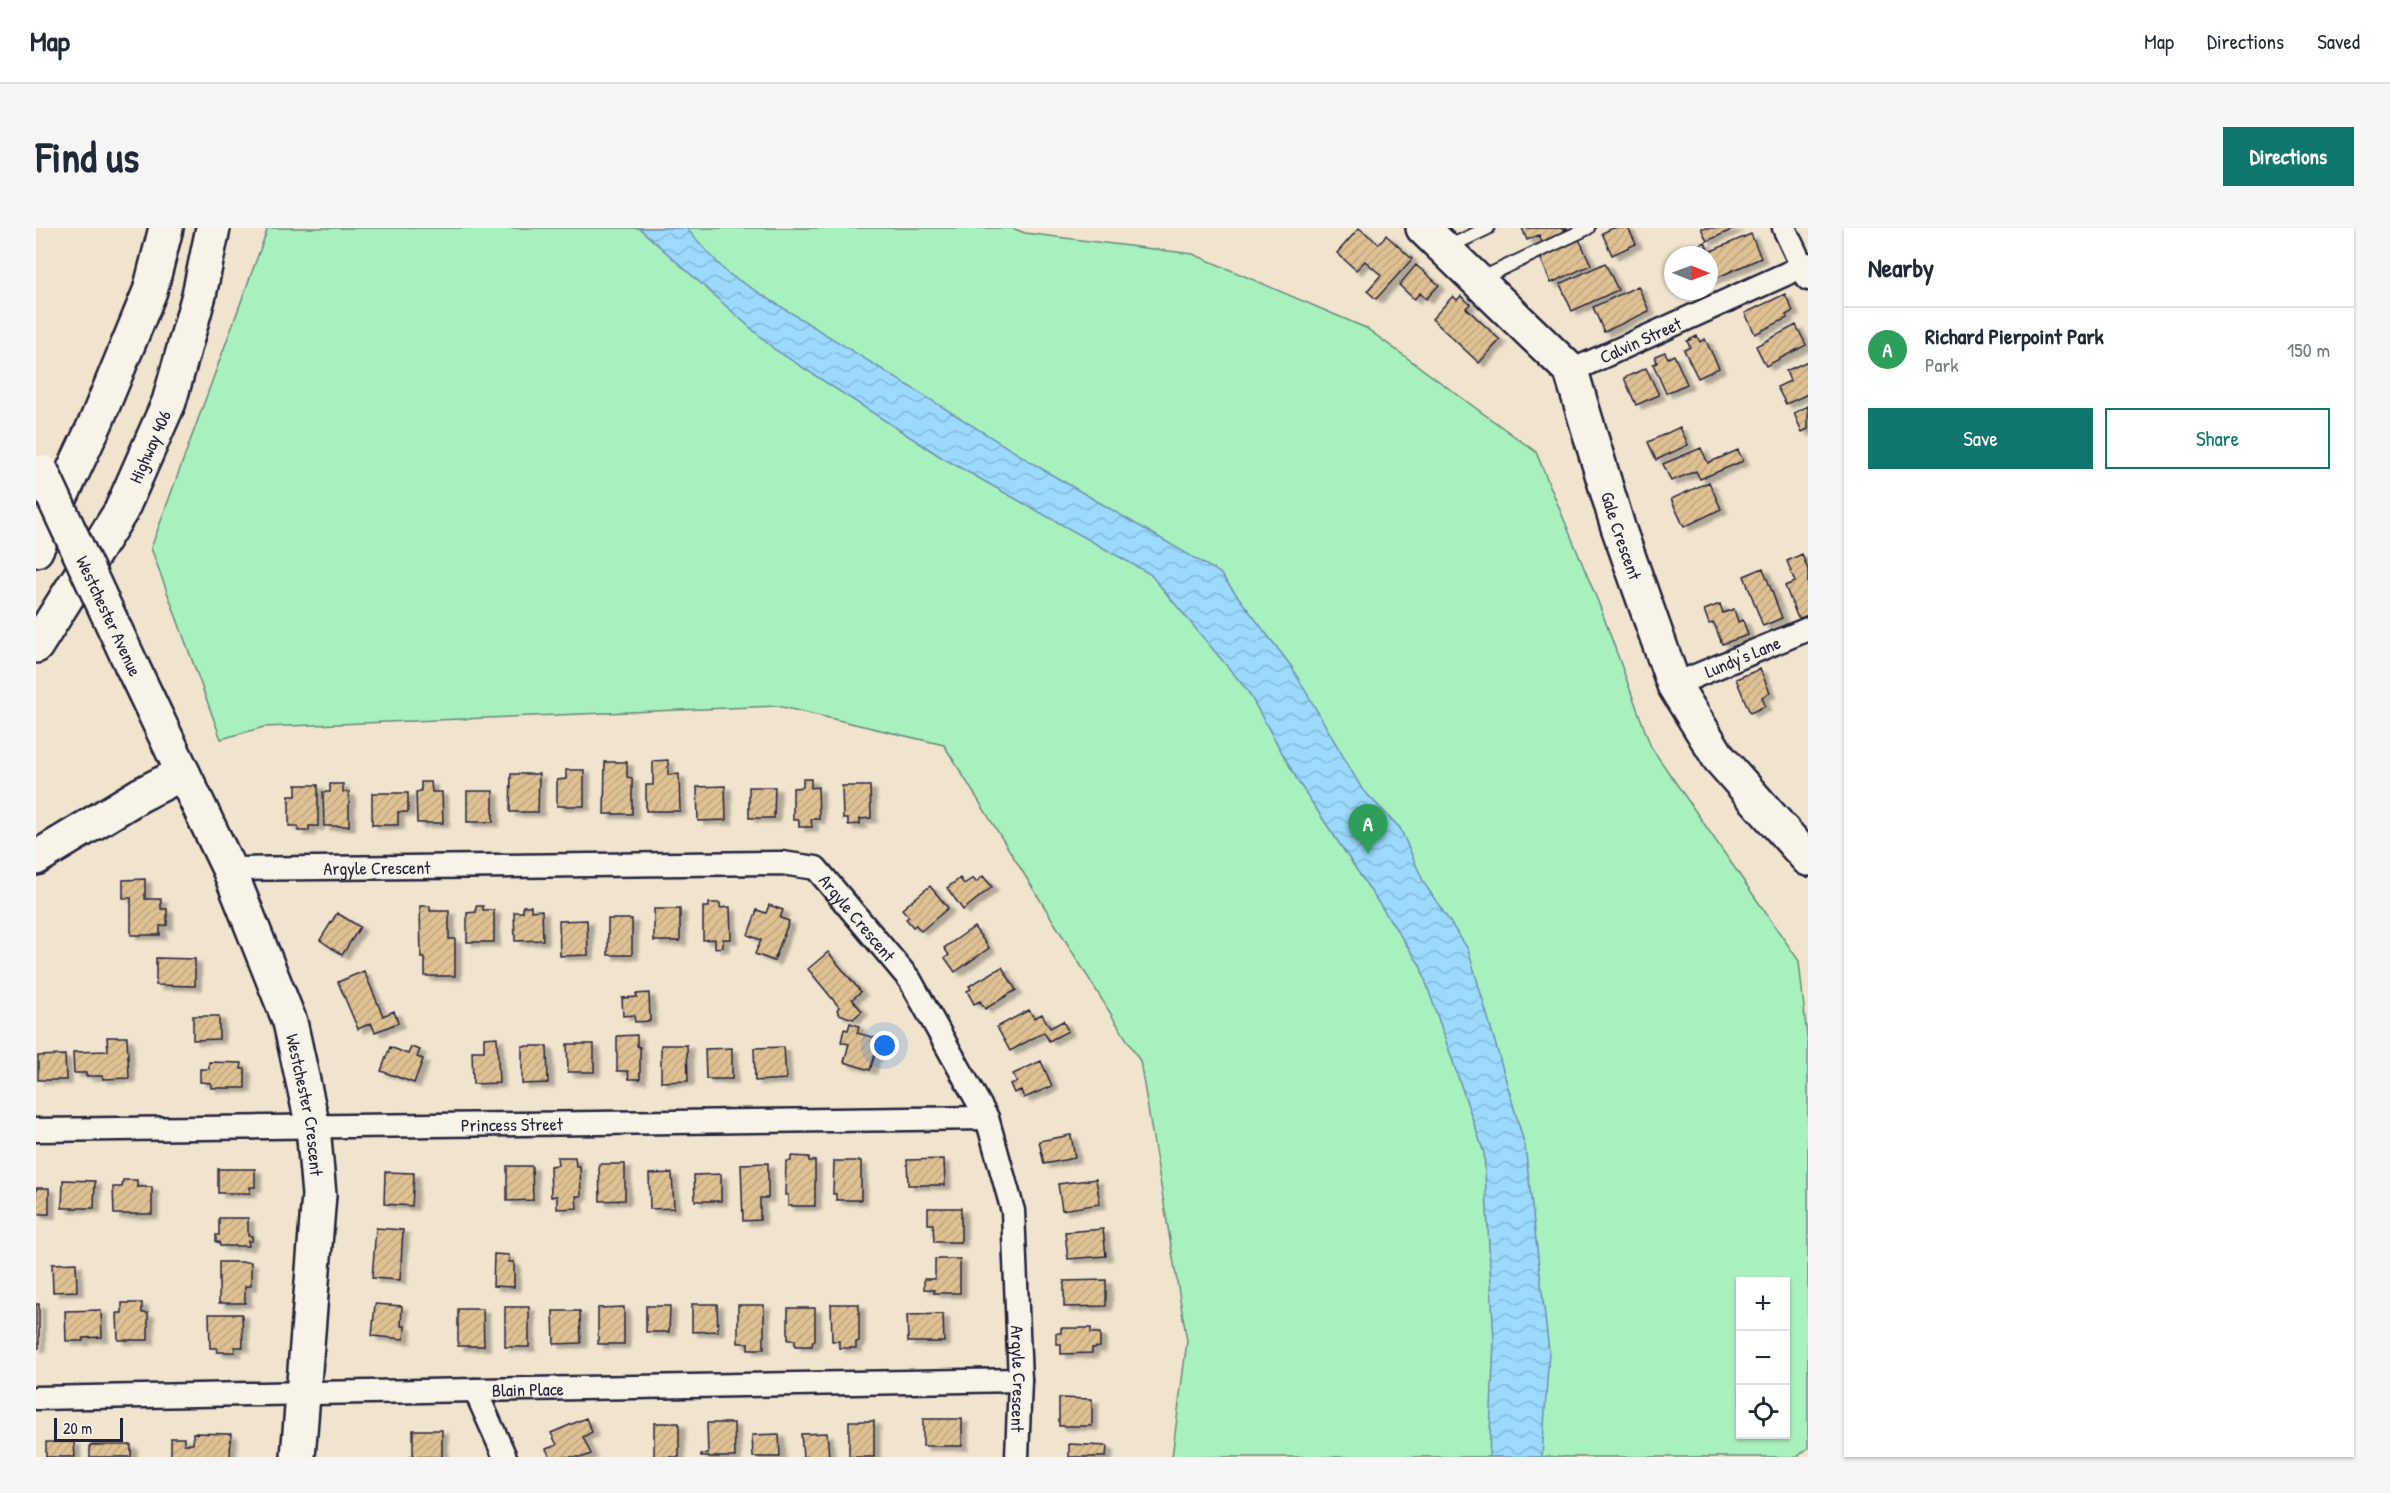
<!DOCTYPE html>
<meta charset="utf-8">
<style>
body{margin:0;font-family:"Patrick Hand",sans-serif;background:#f6f6f7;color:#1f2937}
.controls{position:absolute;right:18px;bottom:18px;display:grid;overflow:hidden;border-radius:0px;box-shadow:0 2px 4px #0004}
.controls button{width:54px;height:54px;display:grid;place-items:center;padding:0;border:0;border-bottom:2px solid #e0e1e3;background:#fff;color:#1f2937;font:30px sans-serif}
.compass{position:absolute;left:1628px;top:18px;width:54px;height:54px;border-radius:50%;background:#fff;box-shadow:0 2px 4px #0004;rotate:91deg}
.scale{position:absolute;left:18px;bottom:15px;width:69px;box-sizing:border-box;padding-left:6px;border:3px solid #22223b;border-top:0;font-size:16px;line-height:21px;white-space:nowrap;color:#22223b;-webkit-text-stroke:4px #f7f3e8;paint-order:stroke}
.you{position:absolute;left:849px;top:818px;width:21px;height:21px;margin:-15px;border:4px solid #fff;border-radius:50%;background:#1a73e8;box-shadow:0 0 0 9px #1a73e833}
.badge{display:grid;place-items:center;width:39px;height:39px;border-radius:50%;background:#0f766e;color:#fff;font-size:20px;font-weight:700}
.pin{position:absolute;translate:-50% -50px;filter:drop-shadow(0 2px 3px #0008)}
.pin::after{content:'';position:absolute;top:32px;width:21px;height:18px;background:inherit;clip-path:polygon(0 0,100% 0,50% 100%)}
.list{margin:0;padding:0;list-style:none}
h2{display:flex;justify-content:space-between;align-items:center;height:78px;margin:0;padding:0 24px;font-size:26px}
h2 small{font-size:20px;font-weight:400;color:#747a83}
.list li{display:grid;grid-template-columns:39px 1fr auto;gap:18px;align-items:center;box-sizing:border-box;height:84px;padding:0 24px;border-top:2px solid #e0e1e3}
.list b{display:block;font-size:22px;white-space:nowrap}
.list p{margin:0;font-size:20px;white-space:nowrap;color:#747a83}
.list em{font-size:20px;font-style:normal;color:#747a83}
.actions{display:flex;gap:12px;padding:18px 24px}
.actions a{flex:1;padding:14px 0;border:2px solid #0f766e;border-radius:0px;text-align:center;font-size:21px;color:#0f766e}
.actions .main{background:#0f766e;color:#fff}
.icon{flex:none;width:33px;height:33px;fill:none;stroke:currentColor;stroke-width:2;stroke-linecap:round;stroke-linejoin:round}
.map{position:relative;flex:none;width:1772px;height:1229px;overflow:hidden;border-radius:0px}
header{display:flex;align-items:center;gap:36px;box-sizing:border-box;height:84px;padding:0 30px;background:#fff;border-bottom:2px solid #e0e1e3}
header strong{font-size:28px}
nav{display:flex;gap:33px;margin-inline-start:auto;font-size:21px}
.intro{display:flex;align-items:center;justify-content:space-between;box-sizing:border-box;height:144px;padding:0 36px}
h1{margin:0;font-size:42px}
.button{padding:15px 27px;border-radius:0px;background:#0f766e;color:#fff;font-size:21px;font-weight:700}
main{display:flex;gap:36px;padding:0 36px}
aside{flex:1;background:#fff;border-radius:0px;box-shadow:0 2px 4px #0004}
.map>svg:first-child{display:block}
.green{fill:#a8f0bd;stroke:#65897c;stroke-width:1.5;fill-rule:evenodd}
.water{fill:url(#water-waves);stroke:#6b90af;stroke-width:1.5}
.building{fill:url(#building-hatch);stroke:#22223b;stroke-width:1.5;filter:url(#shadow)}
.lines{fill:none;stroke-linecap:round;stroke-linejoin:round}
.lane-casing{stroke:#22223b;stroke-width:16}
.street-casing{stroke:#22223b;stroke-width:27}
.secondary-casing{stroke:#22223b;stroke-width:38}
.highway-casing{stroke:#22223b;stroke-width:38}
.lane{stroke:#f7f3e8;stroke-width:12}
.street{stroke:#f7f3e8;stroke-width:22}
.secondary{stroke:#f7f3e8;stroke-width:33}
.highway{stroke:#f7f3e8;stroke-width:33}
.secondary-bridge-casing{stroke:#22223b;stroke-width:38;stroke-linecap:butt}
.secondary-bridge{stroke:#f7f3e8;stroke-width:33}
.labels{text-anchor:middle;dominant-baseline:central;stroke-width:5;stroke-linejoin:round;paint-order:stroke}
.street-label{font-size:18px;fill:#22223b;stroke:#f7f3e8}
</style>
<header>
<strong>Map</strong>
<nav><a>Map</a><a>Directions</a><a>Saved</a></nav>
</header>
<div class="intro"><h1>Find us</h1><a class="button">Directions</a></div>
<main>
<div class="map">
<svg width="1772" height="1229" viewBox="0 0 1772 1229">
<defs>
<pattern id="water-waves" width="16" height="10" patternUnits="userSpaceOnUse" patternTransform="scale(1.5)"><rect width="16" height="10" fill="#9cd9fd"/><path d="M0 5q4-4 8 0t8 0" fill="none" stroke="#86bada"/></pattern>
<pattern id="building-hatch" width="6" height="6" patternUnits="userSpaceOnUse" patternTransform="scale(1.5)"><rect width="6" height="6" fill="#dfc193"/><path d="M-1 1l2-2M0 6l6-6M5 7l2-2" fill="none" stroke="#bfa680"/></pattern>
<filter id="shadow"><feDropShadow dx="6" dy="4" stdDeviation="1.5" flood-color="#0004"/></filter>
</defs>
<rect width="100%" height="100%" fill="#f0e4ce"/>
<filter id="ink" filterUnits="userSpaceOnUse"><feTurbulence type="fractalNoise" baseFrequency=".0167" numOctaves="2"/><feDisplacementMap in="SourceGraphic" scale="12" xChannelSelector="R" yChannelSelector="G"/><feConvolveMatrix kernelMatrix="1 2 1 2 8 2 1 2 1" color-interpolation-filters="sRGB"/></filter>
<g filter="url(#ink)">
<path class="green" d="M 232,0 L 976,0 L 989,5 L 1157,26 L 1330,100 L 1500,224 L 1563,376 L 1615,519 L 1763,733 L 1772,818 L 1772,1220 L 1761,1229 L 1136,1229 L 1151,1113 L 1104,833 L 908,517 L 742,478 L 228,499 L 185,511 L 115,320 ZM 1704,1054 L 1750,1054 L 1750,1206 L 1704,1206 Z"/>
<path class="water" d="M 603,0 L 650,0 L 691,45 L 1006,241 L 1184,345 L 1255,438 L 1326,561 L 1364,600 L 1388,655 L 1432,721 L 1489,918 L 1513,1123 L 1506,1229 L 1453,1229 L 1458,1113 L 1448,925 L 1384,737 L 1263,555 L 1211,462 L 1114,346 L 905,229 L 738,121 Z"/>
<path class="building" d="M 1323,0 L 1343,16 L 1350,7 L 1376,31 L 1340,71 L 1331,63 L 1345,47 L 1329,33 L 1320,42 L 1301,25 Z
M 1486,0 L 1532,0 L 1528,2 L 1530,6 L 1507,16 L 1503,7 L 1491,12 Z
M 1577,0 L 1592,0 L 1600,16 L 1576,27 L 1566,5 Z
M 1665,0 L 1700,0 L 1671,13 Z
M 1715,6 L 1725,30 L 1673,53 L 1673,27 L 1643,26 L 1669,14 L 1673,24 Z
M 1543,11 L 1555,37 L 1515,55 L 1504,29 Z
M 1569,35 L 1582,62 L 1536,83 L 1524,56 Z
M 1380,37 L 1403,57 L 1390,71 L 1384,65 L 1378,71 L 1363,57 Z
M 1602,58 L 1613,83 L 1568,104 L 1557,79 Z
M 1749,66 L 1757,83 L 1750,87 L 1751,90 L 1719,106 L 1709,85 Z
M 1417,68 L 1421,72 L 1425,68 L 1434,76 L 1430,80 L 1464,112 L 1443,135 L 1396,91 Z
M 1760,97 L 1770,117 L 1730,138 L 1720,118 Z
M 1661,108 L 1664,114 L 1669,111 L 1683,140 L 1662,150 L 1648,122 L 1654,119 L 1651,113 Z
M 1629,124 L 1632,130 L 1638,127 L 1651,156 L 1630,165 L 1617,136 L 1621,135 L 1619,128 Z
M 1772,133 L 1772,166 L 1750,176 L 1741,159 L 1754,153 L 1750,143 Z
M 1610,140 L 1623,167 L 1600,177 L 1588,150 Z
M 1772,178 L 1772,201 L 1766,204 L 1758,185 Z
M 1644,199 L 1652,217 L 1620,232 L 1612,214 Z
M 1665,220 L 1672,235 L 1702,222 L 1707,233 L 1664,251 L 1660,243 L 1635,253 L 1627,236 Z
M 1673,254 L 1685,281 L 1648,299 L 1635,271 Z
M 1766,326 L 1772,342 L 1772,387 L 1764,390 L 1761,388 L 1749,358 L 1759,354 L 1751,333 Z
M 1727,340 L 1746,390 L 1727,398 L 1708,348 Z
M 1684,376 L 1687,385 L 1698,381 L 1702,394 L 1707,392 L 1712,407 L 1686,416 L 1678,395 L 1673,396 L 1668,382 Z
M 1724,441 L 1734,465 L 1726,469 L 1729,478 L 1714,485 L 1700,451 Z
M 632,532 L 632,547 L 643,546 L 644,583 L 610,583 L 610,557 L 617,557 L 617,533 Z
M 569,534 L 591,534 L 591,549 L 596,550 L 596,586 L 568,586 Z
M 530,542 L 548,542 L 548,578 L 521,578 L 521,552 L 530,551 Z
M 475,546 L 503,546 L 502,584 L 474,584 Z
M 767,551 L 775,551 L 775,560 L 782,559 L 783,591 L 775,591 L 776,599 L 763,599 L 763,592 L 757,592 L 757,560 L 767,559 Z
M 385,554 L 395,554 L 396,564 L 406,564 L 407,595 L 381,595 L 380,564 L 385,563 Z
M 294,556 L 307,556 L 307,564 L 313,564 L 313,598 L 288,598 L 287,564 L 294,564 Z
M 260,557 L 282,557 L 282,598 L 273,598 L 273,603 L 262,603 L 262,598 L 253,598 L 253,568 L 260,568 Z
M 689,558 L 690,592 L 662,593 L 661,559 Z
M 806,558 L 834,558 L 835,590 L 824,591 L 824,596 L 812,597 L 812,591 L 807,591 Z
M 713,559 L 739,559 L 738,590 L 713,590 Z
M 431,563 L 457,563 L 457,594 L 431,594 Z
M 336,565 L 372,565 L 372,584 L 362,584 L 362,597 L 336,597 Z
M 947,648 L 956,659 L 927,682 L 911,660 L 924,650 L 928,656 L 937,650 L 940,654 Z
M 109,651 L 109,671 L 125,671 L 125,681 L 131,681 L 131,697 L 124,698 L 124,707 L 95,707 L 95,670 L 87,670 L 87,652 Z
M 894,658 L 912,680 L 885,703 L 880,697 L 877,699 L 870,691 L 873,689 L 866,681 Z
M 673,675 L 684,675 L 684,680 L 694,679 L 695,711 L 687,711 L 687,719 L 679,720 L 679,711 L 667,712 L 667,679 L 673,679 Z
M 733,677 L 747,682 L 744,690 L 753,693 L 738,733 L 719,726 L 725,712 L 712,707 L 721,682 L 730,685 Z
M 384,678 L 394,678 L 394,683 L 413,683 L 413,711 L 419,711 L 419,748 L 389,748 L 389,730 L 385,730 Z
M 440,678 L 447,678 L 447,682 L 458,682 L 458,714 L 431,714 L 431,685 L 440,684 Z
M 487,678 L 495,678 L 495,683 L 506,682 L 507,712 L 479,713 L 478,684 L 487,684 Z
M 618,681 L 644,681 L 644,713 L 618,713 Z
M 301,685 L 324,699 L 306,727 L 284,712 Z
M 572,691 L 596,691 L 596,727 L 572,727 Z
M 551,692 L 552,727 L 524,728 L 523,693 Z
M 938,699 L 953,720 L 919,744 L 909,730 L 913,727 L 908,720 Z
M 792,724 L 825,764 L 816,771 L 826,783 L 817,791 L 803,786 L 801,782 L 803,779 L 772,741 Z
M 120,730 L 159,731 L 159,758 L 120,757 Z
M 966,739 L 980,762 L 949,781 L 944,773 L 938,776 L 931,763 L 935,761 L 933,758 Z
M 328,743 L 347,788 L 358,783 L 362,795 L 339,804 L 335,795 L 322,801 L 302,754 Z
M 613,765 L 614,793 L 599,794 L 598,787 L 587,788 L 586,770 L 601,769 L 600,766 Z
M 993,782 L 998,790 L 1006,786 L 1014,800 L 1027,793 L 1032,803 L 1013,813 L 1008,804 L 974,823 L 961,799 Z
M 157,788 L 183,788 L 183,811 L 157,812 Z
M 814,795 L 823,798 L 821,805 L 844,811 L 834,842 L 808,834 L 813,816 L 805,814 L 808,801 L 812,802 Z
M 601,807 L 601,818 L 604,819 L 604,851 L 593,851 L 592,843 L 581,843 L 581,808 Z
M 71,809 L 91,809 L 93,850 L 67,851 L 66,848 L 50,848 L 50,845 L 38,845 L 37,824 L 72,823 Z
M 461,809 L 463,855 L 437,856 L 436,823 L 448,823 L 448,810 Z
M 531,816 L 558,816 L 558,844 L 532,844 Z
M 625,817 L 651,817 L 652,853 L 625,854 Z
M 486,818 L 511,818 L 512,855 L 486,856 Z
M 354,819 L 372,826 L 375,819 L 384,822 L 381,829 L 387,831 L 378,855 L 345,843 Z
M 748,819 L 750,851 L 719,853 L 718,820 Z
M 696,820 L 696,851 L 670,851 L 669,821 Z
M 29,827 L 30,852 L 2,852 L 2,828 Z
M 1005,833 L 1016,858 L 988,870 L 985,862 L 978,865 L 974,856 L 981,854 L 977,846 Z
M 173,834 L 206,835 L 205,841 L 209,841 L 209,860 L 175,860 L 175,855 L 164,854 L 164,841 L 173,841 Z
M 1035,907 L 1039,930 L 1008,936 L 1003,913 Z
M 755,928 L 773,929 L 773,933 L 779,933 L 779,978 L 752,978 L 752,967 L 749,967 L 750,933 L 755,933 Z
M 521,929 L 539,929 L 540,938 L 544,938 L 545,968 L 540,968 L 541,980 L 521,981 L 521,968 L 515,969 L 514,938 L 522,937 Z
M 908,931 L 909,957 L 872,957 L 871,932 Z
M 798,933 L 825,933 L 825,972 L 800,972 L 800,966 L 797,966 Z
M 732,935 L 732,970 L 724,970 L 724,992 L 707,993 L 705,936 Z
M 563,936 L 589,936 L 589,972 L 564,973 Z
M 471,938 L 496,938 L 497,972 L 471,973 Z
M 182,941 L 219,941 L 219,959 L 214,959 L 214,965 L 182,965 Z
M 349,944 L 378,945 L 376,978 L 348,976 Z
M 636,945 L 638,980 L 614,981 L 613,946 Z
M 685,946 L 685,973 L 659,973 L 658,947 Z
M 1060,951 L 1064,976 L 1026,982 L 1022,956 Z
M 27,952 L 59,953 L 58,980 L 26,980 Z
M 87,952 L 101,952 L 101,959 L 116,959 L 116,986 L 78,986 L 77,959 L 86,959 Z
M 0,960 L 13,960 L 13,986 L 0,986 Z
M 892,980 L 925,980 L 925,1014 L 898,1014 L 897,996 L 892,996 Z
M 183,990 L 212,990 L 212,1008 L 216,1008 L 216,1013 L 212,1013 L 213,1018 L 184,1018 L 183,1014 L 180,1014 L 180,1007 L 183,1007 Z
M 340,1000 L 367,1002 L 364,1052 L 336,1050 Z
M 1067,1001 L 1070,1028 L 1032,1031 L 1029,1004 Z
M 458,1026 L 473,1027 L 473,1034 L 478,1034 L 478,1059 L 457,1058 Z
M 899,1031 L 924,1031 L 924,1065 L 898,1065 L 898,1062 L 888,1061 L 888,1051 L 899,1051 Z
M 183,1034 L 215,1034 L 215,1058 L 209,1058 L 209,1075 L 183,1075 Z
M 40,1035 L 41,1063 L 17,1064 L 16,1036 Z
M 1070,1052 L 1070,1078 L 1028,1079 L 1028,1053 Z
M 86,1075 L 106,1075 L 106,1085 L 112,1085 L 112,1112 L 82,1112 L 81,1085 L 86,1085 Z
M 0,1076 L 3,1076 L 3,1120 L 0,1120 Z
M 339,1076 L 366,1078 L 365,1098 L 369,1098 L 368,1111 L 336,1108 Z
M 656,1076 L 681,1076 L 682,1103 L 656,1104 Z
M 795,1076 L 823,1076 L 823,1113 L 820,1114 L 820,1120 L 803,1120 L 803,1113 L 796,1113 Z
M 702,1077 L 728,1077 L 728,1121 L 712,1121 L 712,1115 L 702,1115 Z
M 610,1078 L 634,1078 L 633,1104 L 610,1104 Z
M 469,1079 L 493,1079 L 493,1119 L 469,1119 Z
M 588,1079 L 588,1116 L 562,1116 L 562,1080 Z
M 752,1080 L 779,1080 L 779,1113 L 777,1113 L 776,1118 L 759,1118 L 759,1112 L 752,1112 Z
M 422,1081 L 447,1081 L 448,1118 L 422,1118 Z
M 65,1082 L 66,1109 L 47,1110 L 47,1113 L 30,1113 L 29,1083 Z
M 517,1083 L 544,1083 L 545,1115 L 518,1116 Z
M 173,1086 L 206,1086 L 207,1119 L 198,1119 L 199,1124 L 181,1124 L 181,1120 L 174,1120 Z
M 907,1086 L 908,1114 L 872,1114 L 871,1087 Z
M 1025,1100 L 1055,1100 L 1055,1105 L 1064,1105 L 1064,1119 L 1056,1120 L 1056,1125 L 1025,1126 L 1025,1116 L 1020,1116 L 1020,1105 L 1025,1105 Z
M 1023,1170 L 1056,1171 L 1056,1198 L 1023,1198 Z
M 550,1190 L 556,1204 L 547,1209 L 555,1226 L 547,1229 L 514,1229 L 510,1221 L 521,1217 L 515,1205 Z
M 887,1191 L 926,1191 L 926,1218 L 887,1218 Z
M 813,1193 L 838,1193 L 838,1229 L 813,1229 Z
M 618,1195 L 643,1195 L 643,1229 L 618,1229 Z
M 671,1195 L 698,1195 L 699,1229 L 665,1229 L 665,1226 L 672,1226 Z
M 377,1202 L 406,1202 L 406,1229 L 372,1229 L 377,1228 Z
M 157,1205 L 195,1206 L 194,1229 L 135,1229 L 135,1210 L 148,1210 L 148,1216 L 157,1216 Z
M 791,1205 L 793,1229 L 767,1229 L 765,1206 Z
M 743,1206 L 744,1229 L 717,1229 L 716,1207 Z
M 10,1214 L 38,1214 L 39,1229 L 10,1229 Z
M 1033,1216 L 1071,1218 L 1070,1229 L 1033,1229 Z
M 54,1217 L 95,1217 L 95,1229 L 54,1229 Z"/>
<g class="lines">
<g class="lane-casing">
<path id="lane" d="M 1410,20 L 1452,0
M 1442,52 L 1552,0"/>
</g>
<g class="street-casing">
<g id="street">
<path d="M 1748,0 L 1772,51"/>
<path id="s1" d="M 1535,143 L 1772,36"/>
<path id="s2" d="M 1638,457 L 1772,401"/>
<path id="s3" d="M 193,641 L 746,635 L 780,640 L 874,752 L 951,890 L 977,983 L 984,1152 L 981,1229"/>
<path id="s4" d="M 0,902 L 951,890"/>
<path d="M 439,1162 L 469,1229"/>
<path id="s5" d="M 0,1170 L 984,1152"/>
</g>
</g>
<g class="secondary-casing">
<g id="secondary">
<path id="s6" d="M 1387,0 L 1535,143 L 1582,299 L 1638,457 L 1683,530 L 1772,631"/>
<path id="s7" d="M 96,438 L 193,641 L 254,794 L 277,899 L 283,967 L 262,1229"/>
</g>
</g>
<g class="highway-casing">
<g id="highway">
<path d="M 0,322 L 60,194 L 114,63 L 130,0"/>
<path id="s8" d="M 0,418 L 85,283 L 133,174 L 163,67 L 177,0"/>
<path d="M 0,630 L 104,567 L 147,545"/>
</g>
</g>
<use href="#lane" class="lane"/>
<use href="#street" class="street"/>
<use href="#secondary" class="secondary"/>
<use href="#highway" class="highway"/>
<g class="secondary-bridge-casing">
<path id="secondary-bridge" d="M 6,244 L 96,438"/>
</g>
<use href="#secondary-bridge" class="secondary-bridge"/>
</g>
</g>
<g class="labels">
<g class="street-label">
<text stroke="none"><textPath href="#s1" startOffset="76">Calvin Street</textPath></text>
<text stroke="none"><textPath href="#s8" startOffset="230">Highway 406</textPath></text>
<text stroke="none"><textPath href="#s6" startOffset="378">Gale Crescent</textPath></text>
<text transform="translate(73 388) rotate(65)">Westchester Avenue</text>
<text stroke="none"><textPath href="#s2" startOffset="74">Lundy's Lane</textPath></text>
<text stroke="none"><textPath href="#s3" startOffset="148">Argyle Crescent</textPath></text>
<text stroke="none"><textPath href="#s3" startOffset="652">Argyle Crescent</textPath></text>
<text stroke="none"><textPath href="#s7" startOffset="474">Westchester Crescent</textPath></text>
<text stroke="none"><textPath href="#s4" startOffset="476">Princess Street</textPath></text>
<text stroke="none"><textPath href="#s3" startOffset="1156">Argyle Crescent</textPath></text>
<text stroke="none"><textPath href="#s5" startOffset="492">Blain Place</textPath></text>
</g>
</g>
</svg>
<div class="controls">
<button>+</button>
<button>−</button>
<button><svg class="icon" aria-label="locate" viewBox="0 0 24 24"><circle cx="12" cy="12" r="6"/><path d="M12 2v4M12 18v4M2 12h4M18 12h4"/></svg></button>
</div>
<svg class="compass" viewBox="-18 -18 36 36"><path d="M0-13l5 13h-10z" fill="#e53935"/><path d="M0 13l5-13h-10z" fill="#747a83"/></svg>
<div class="scale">20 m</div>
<div class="you"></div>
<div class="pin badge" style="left:1332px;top:626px;background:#2e9e5b">A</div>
</div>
<aside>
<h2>Nearby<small></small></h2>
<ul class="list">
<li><span class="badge" style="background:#2e9e5b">A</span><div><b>Richard Pierpoint Park</b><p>Park</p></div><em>150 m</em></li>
</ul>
<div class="actions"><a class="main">Save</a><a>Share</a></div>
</aside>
</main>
